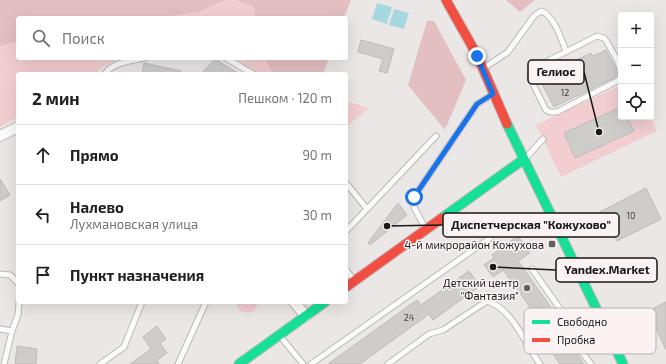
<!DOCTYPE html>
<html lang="ru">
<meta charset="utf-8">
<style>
body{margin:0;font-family:"Exo 2",sans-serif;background:#f6f6f6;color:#202124}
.controls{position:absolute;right:12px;top:12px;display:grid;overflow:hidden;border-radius:4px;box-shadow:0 4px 16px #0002}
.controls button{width:36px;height:36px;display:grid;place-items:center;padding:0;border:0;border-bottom:1px solid #e0e0e0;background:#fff;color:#202124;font:20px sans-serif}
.stop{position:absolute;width:12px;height:12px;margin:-9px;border:3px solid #1a73e8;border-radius:50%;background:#fff}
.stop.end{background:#1a73e8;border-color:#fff;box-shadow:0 1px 4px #0008}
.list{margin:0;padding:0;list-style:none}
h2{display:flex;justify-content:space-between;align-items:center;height:52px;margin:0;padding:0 16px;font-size:17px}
h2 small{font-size:13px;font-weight:400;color:#757577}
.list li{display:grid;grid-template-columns:26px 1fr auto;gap:12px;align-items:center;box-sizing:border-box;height:60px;padding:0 16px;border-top:1px solid #e0e0e0}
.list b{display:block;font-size:15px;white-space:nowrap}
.list p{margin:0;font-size:13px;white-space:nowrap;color:#757577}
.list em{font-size:13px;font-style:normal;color:#757577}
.icon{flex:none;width:22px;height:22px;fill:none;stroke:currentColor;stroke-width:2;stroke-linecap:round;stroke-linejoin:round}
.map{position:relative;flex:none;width:666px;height:364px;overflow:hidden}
.search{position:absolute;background:#fff;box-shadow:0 4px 16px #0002;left:16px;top:16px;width:332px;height:44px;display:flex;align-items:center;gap:10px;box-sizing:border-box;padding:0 14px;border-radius:4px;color:#757577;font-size:15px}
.panel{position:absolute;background:#fff;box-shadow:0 4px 16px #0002;left:16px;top:72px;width:332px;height:232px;border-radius:4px}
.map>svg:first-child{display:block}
.green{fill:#f2ced1}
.forest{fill:#e3bfc2}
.water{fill:#a7d8e0}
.building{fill:#cfcccc;stroke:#bebbbb}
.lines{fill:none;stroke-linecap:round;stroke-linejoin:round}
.lane-casing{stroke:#bcb8b8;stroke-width:7}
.street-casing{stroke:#bcb8b8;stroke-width:12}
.fast-casing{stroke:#bcb8b8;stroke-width:11}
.jam-casing{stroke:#bcb8b8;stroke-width:11}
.lane{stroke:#fcfbfb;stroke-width:5}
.street{stroke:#fcfbfb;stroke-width:10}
.fast{stroke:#16e098;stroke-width:9}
.jam{stroke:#f24e42;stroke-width:9}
.route{stroke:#1a73e8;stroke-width:5}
.poi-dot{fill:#646060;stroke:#fbf2f3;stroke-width:1.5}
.labels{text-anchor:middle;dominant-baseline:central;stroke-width:3;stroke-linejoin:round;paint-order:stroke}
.number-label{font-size:9px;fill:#474444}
.poi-label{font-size:11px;fill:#1a1717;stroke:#fbf2f3;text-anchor:end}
.key{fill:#fbf2f3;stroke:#b8b0b1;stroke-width:1}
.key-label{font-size:11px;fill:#1a1717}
.leader{fill:none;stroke:#1a1717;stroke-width:1.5}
.callout-dot{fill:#1a1717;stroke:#fbf2f3;stroke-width:1.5}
.callout{fill:#fbf2f3;stroke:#1a1717;stroke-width:1.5}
.callout-label{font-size:12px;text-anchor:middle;font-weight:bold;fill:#1a1717}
</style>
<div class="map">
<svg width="666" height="364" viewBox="0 0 666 364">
<rect width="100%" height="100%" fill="#ece7e7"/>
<path class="green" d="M 0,0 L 330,0 L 329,18 L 18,18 L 18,58 L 121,58 L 104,66 L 95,74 L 18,74 L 18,117 L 0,127 Z
M 235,58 L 324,58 L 321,74 L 257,74 Z
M 621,85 L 621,117 L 650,117 L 657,131 L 561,177 L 536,125 Z
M 346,101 L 369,108 L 346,127 Z
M 235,302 L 259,302 L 254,311 L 248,313 L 240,311 Z"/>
<path class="forest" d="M 0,0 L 225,0 L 197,12 L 156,18 L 18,18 L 18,41 L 0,46 Z
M 236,0 L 351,0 L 344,18 L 256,18 L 254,7 Z
M 506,0 L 535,0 L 520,12 Z
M 427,21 L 434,21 L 466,80 L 445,130 L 408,85 Z
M 265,58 L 329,58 L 323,74 L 273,74 Z"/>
<path class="water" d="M 377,3 L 392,7 L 387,24 L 372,19 Z
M 394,9 L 409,13 L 404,29 L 389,25 Z"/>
<path class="building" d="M 361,40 L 394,49 L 387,73 L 379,71 L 383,59 L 358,52 Z
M 606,50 L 616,69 L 616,77 L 554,107 L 539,78 L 591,53 L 593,56 Z
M 216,58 L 221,63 L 240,74 L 201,74 Z
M 144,63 L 181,71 L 180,74 L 142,74 Z
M 621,107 L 621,117 L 627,117 L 634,131 L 575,158 L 564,133 Z
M 0,179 L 10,195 L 0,201 Z
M 646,188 L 661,219 L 617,241 L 606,219 L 604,220 L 600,212 Z
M 398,203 L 407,215 L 370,245 L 368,243 Z
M 518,236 L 530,253 L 518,261 L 558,317 L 553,321 L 584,364 L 560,364 L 537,332 L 544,326 L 503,270 L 493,277 L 484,265 L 494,258 L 492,255 Z
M 469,271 L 480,286 L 433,320 L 429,314 L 360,364 L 328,364 L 417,300 L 421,305 Z
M 666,302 L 666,350 L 648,311 Z
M 157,326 L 166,339 L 160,343 L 167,353 L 157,360 L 159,364 L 130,364 L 151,349 L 143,337 Z
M 17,346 L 37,349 L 36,364 L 15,364 Z"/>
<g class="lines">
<g class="lane-casing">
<path id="lane" d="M 597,36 L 604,38 L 607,42 C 612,52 625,69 619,80 L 557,112 L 550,112 L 546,110 L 531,80 L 530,76 L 532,69 Z
M 226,58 L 253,74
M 484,68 L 508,52 L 534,16 L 541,11 C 554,15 561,39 566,51
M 105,74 C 112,62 132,61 144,58
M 525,159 L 543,139
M 346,183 L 367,209 L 346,231
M 367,209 L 436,136
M 425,228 L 414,207 L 414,197 L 477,104 L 492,95
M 532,269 L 563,313 L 564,329 L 591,364
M 346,270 L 354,280
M 0,274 L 10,275 L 18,283
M 0,329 L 12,331
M 280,336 L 303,364
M 4,364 L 12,331 L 18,315 L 19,302
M 100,364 L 124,347 L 142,302
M 178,364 L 206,302
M 311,364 L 490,238
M 388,364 L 429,334 L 443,330 L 487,301 C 513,309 525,344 540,364"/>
</g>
<g class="street-casing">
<path id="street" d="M 0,136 L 18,127
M 294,302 L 306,316"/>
</g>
<g class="fast-casing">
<path id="fast" d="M 507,124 L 623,364
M 442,218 L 524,159
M 239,364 L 325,302"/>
</g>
<g class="jam-casing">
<path id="jam" d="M 446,0 L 477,55 L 507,124
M 346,287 L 442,218"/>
</g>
<use href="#lane" class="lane"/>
<use href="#street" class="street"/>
<use href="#fast" class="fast"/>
<use href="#jam" class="jam"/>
</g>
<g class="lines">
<path class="route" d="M 414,197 L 477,104 L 493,94 L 477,56"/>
</g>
<g class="poi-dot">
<rect x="548" y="240" width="8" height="8" rx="2"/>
<circle cx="527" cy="288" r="4"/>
</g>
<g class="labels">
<g class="number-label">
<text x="565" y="92">12</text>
<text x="631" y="215">10</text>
<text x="409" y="317">24</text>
</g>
<g class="poi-label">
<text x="544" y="244">4-й микрорайон Кожухова</text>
<text x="519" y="282">Детский центр<tspan x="519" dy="13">"Фантазия"</tspan></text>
</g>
</g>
<rect x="524" y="308" width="132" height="46" rx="6" class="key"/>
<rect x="532" y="320" width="18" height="4" fill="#16e098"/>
<rect x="532" y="338" width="18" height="4" fill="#f24e42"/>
<g class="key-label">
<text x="557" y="326">Свободно</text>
<text x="557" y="344">Пробка</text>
</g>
<path class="leader" d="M599 132L584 72M387 226L443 225M493 267L556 270"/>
<g class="callout-dot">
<circle cx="599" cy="132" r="4"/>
<circle cx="387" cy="226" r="4"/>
<circle cx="493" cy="267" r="4"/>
</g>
<g class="callout">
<rect x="528" y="60" width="56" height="24" rx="4"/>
<rect x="443" y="213" width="176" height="24" rx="4"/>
<rect x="556" y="258" width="101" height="24" rx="4"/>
</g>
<g class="callout-label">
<text x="556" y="76">Гелиос</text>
<text x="531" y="229">Диспетчерская "Кожухово"</text>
<text x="607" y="274">Yandex.Market</text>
</g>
</svg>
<div class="controls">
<button>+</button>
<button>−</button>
<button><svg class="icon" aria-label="locate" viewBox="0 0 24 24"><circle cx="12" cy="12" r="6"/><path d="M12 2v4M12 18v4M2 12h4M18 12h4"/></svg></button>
</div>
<div class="stop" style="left:414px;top:197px"></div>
<div class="stop end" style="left:477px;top:56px"></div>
<div class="search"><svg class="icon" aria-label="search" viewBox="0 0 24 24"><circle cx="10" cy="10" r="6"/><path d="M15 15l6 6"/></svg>Поиск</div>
<section class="panel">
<h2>2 мин<small>Пешком · 120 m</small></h2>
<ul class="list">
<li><svg class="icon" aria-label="ahead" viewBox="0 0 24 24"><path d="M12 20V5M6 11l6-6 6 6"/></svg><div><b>Прямо</b></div><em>90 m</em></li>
<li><svg class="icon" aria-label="left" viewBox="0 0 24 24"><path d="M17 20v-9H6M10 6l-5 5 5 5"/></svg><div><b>Налево</b><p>Лухмановская улица</p></div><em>30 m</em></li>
<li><svg class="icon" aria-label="arrive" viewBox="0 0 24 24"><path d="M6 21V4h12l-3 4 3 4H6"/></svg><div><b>Пункт назначения</b></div></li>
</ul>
</section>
</div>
